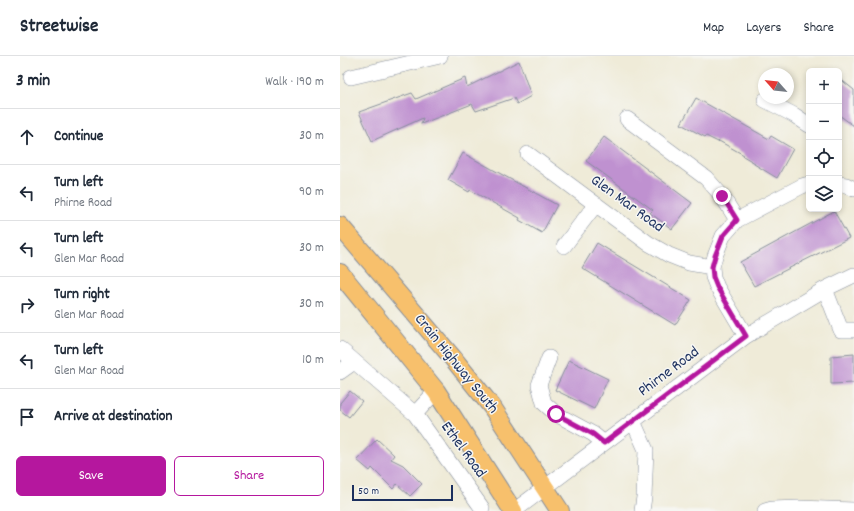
<!DOCTYPE html>
<meta charset="utf-8">
<style>
body{margin:0;font-family:Dekko,sans-serif;background:#f6f6f7;color:#1f2937}
.controls{position:absolute;right:12px;top:12px;display:grid;overflow:hidden;border-radius:6px;box-shadow:0 2px 6px #0003}
.controls button{width:36px;height:36px;display:grid;place-items:center;padding:0;border:0;border-bottom:1px solid #e0e1e3;background:#fff;color:#1f2937;font:20px sans-serif}
.compass{position:absolute;left:418px;top:12px;width:36px;height:36px;border-radius:50%;background:#fff;box-shadow:0 2px 6px #0003;rotate:297deg}
.scale{position:absolute;left:12px;bottom:10px;width:101px;box-sizing:border-box;padding-left:4px;border:2px solid #1b2f5e;border-top:0;font-size:11px;line-height:14px;white-space:nowrap;color:#1b2f5e;-webkit-text-stroke:3px #f6f6f2;paint-order:stroke}
.stop{position:absolute;width:12px;height:12px;margin:-9px;border:3px solid #b5179e;border-radius:50%;background:#fff}
.stop.end{background:#b5179e;border-color:#fff;box-shadow:0 1px 4px #0008}
.list{margin:0;padding:0;list-style:none}
h2{display:flex;justify-content:space-between;align-items:center;height:52px;margin:0;padding:0 16px;font-size:17px}
h2 small{font-size:13px;font-weight:400;color:#747a83}
.list li{display:grid;grid-template-columns:26px 1fr auto;gap:12px;align-items:center;box-sizing:border-box;height:56px;padding:0 16px;border-top:1px solid #e0e1e3}
.list b{display:block;font-size:15px;white-space:nowrap}
.list p{margin:0;font-size:13px;white-space:nowrap;color:#747a83}
.list em{font-size:13px;font-style:normal;color:#747a83}
.actions{display:flex;gap:8px;padding:12px 16px}
.actions a{flex:1;padding:9px 0;border:1px solid #b5179e;border-radius:6px;text-align:center;font-size:14px;color:#b5179e}
.actions .main{background:#b5179e;color:#fff}
.icon{flex:none;width:22px;height:22px;fill:none;stroke:currentColor;stroke-width:2;stroke-linecap:round;stroke-linejoin:round}
.map{position:relative;flex:none;width:514px;height:455px;overflow:hidden}
header{display:flex;align-items:center;gap:24px;box-sizing:border-box;height:56px;padding:0 20px;background:#fff;border-bottom:1px solid #e0e1e3}
header strong{font-size:19px}
nav{display:flex;gap:22px;margin-inline-start:auto;font-size:14px}
main{display:flex}
aside{flex:1;background:#fff}
.map>svg:first-child{display:block}
.building{fill:#bf91d0}
.lines{fill:none;stroke-linecap:round;stroke-linejoin:round}
.minor-casing{stroke:#858d9b;stroke-width:16}
.major-casing{stroke:#858d9b;stroke-width:20}
.minor{stroke:#fff;stroke-width:15}
.major{stroke:#f7c06c;stroke-width:18}
.route{stroke:#b5179e;stroke-width:5}
.labels{text-anchor:middle;dominant-baseline:central;stroke-width:3;stroke-linejoin:round;paint-order:stroke}
.street-label{font-size:16px;fill:#1b2f5e;stroke:#f6f6f2}
</style>
<header>
<strong>Streetwise</strong>
<nav><a>Map</a><a>Layers</a><a>Share</a></nav>
</header>
<main>
<aside>
<h2>3 min<small>Walk · 190 m</small></h2>
<ul class="list">
<li><svg class="icon" aria-label="ahead" viewBox="0 0 24 24"><path d="M12 20V5M6 11l6-6 6 6"/></svg><div><b>Continue</b></div><em>30 m</em></li>
<li><svg class="icon" aria-label="left" viewBox="0 0 24 24"><path d="M17 20v-9H6M10 6l-5 5 5 5"/></svg><div><b>Turn left</b><p>Phirne Road</p></div><em>90 m</em></li>
<li><svg class="icon" aria-label="left" viewBox="0 0 24 24"><path d="M17 20v-9H6M10 6l-5 5 5 5"/></svg><div><b>Turn left</b><p>Glen Mar Road</p></div><em>30 m</em></li>
<li><svg class="icon" aria-label="right" viewBox="0 0 24 24"><path d="M7 20v-9h11M14 6l5 5-5 5"/></svg><div><b>Turn right</b><p>Glen Mar Road</p></div><em>30 m</em></li>
<li><svg class="icon" aria-label="left" viewBox="0 0 24 24"><path d="M17 20v-9H6M10 6l-5 5 5 5"/></svg><div><b>Turn left</b><p>Glen Mar Road</p></div><em>10 m</em></li>
<li><svg class="icon" aria-label="arrive" viewBox="0 0 24 24"><path d="M6 21V4h12l-3 4 3 4H6"/></svg><div><b>Arrive at destination</b></div></li>
</ul>
<div class="actions"><a class="main">Save</a><a>Share</a></div>
</aside>
<div class="map">
<svg width="514" height="455" viewBox="0 0 514 455">
<rect width="100%" height="100%" fill="#f6f6f2"/>
<filter id="ink" filterUnits="userSpaceOnUse"><feTurbulence type="fractalNoise" baseFrequency=".025" numOctaves="2"/><feDisplacementMap in="SourceGraphic" scale="8" xChannelSelector="R" yChannelSelector="G"/><feConvolveMatrix kernelMatrix="1 2 1 2 8 2 1 2 1" color-interpolation-filters="sRGB"/></filter>
<filter id="wash" filterUnits="userSpaceOnUse"><feTurbulence type="fractalNoise" baseFrequency=".012" numOctaves="4" result="noise"/><feDisplacementMap in="SourceGraphic" scale="16" xChannelSelector="R" yChannelSelector="G"/><feGaussianBlur stdDeviation="0.9" result="paint"/><feColorMatrix in="noise" values="0 0 0 0 0 0 0 0 0 0 0 0 0 0 0 0 0 1.4 0 .05"/><feComposite in="paint" operator="in"/></filter>
<g filter="url(#wash)">
<rect width="100%" height="100%" fill="#efebd8"/>
<g id="blocks">
<path class="building" d="M 179,5 L 191,40 L 177,48 L 174,42 L 136,55 L 132,48 L 81,68 L 83,62 L 32,85 L 19,56 L 72,37 L 76,43 L 125,22 L 127,31 Z
M 499,22 L 514,34 L 514,70 L 499,59 Z
M 356,42 L 429,83 L 431,80 L 453,93 L 437,122 L 414,108 L 415,107 L 403,100 L 404,99 L 379,85 L 378,86 L 366,80 L 365,81 L 341,68 Z
M 264,81 L 352,147 L 332,173 L 310,157 L 313,154 L 246,105 Z
M 123,97 L 217,149 L 202,177 L 179,164 L 180,162 L 130,134 L 129,136 L 108,124 Z
M 494,155 L 509,182 L 414,230 L 400,206 Z
M 257,187 L 351,244 L 335,269 L 242,212 Z
M 514,298 L 514,327 L 491,328 L 491,300 Z
M 229,304 L 268,323 L 254,353 L 215,334 Z
M 10,335 L 22,345 L 9,361 L 0,354 L 0,347 Z
M 37,383 L 54,399 L 51,403 L 63,409 L 82,428 L 70,440 L 57,428 L 53,433 L 32,412 L 30,415 L 17,404 Z"/>
</g>
</g>
<g filter="url(#ink)">
<use href="#blocks" fill-opacity="0" stroke="#858d9b" stroke-width="1"/>
<g class="lines">
<g class="minor-casing">
<path id="minor" d="M 11,21 L 100,0
M 425,44 L 454,59 L 469,69
M 287,63 L 366,122 L 382,140 L 397,164
M 188,98 L 308,187 L 329,199 L 349,207 L 372,211
M 499,128 L 506,129 L 514,133
M 224,190 L 256,148
M 485,233 L 501,274 L 514,274
M 406,280 L 377,231 L 373,221 L 372,211 L 375,200 L 383,180 L 397,164 L 462,130 L 469,128
M 0,293 L 75,358 L 142,452
M 209,302 L 199,329 L 204,347 L 216,358 L 253,378 L 264,387
M 0,316 L 14,306
M 75,358 L 96,335
M 293,365 L 306,394 L 304,441 L 302,455
M 174,455 L 406,280 L 485,233 L 514,219
M 425,455 L 432,453 L 459,452 L 514,454"/>
</g>
<g class="major-casing">
<path id="major" d="M 0,170 L 112,301 L 152,351 L 220,455
M 0,217 L 96,335 L 173,455"/>
</g>
<use href="#minor" class="minor"/>
<use href="#major" class="major"/>
</g>
</g>
<g class="lines" filter="url(#ink)">
<path class="route" d="M 216,358 L 253,378 L 264,387 L 406,280 L 377,231 L 373,221 L 372,211 L 375,200 L 383,180 L 397,164 L 382,140"/>
</g>
<g class="labels">
<g class="street-label">
<text transform="translate(287 148) rotate(36)">Glen Mar Road</text>
<text transform="translate(116 308) rotate(51)">Crain Highway South</text>
<text transform="translate(329 316) rotate(-37)">Phirne Road</text>
<text transform="translate(123 394) rotate(54)">Ethel Road</text>
</g>
</g>
</svg>
<div class="controls">
<button>+</button>
<button>−</button>
<button><svg class="icon" aria-label="locate" viewBox="0 0 24 24"><circle cx="12" cy="12" r="6"/><path d="M12 2v4M12 18v4M2 12h4M18 12h4"/></svg></button>
<button><svg class="icon" aria-label="layers" viewBox="0 0 24 24"><path d="M12 4l9 5-9 5-9-5zM3 14l9 5 9-5"/></svg></button>
</div>
<svg class="compass" viewBox="-18 -18 36 36"><path d="M0-13l5 13h-10z" fill="#e53935"/><path d="M0 13l5-13h-10z" fill="#747a83"/></svg>
<div class="scale">50 m</div>
<div class="stop" style="left:216px;top:358px"></div>
<div class="stop end" style="left:382px;top:140px"></div>
</div>
</main>
